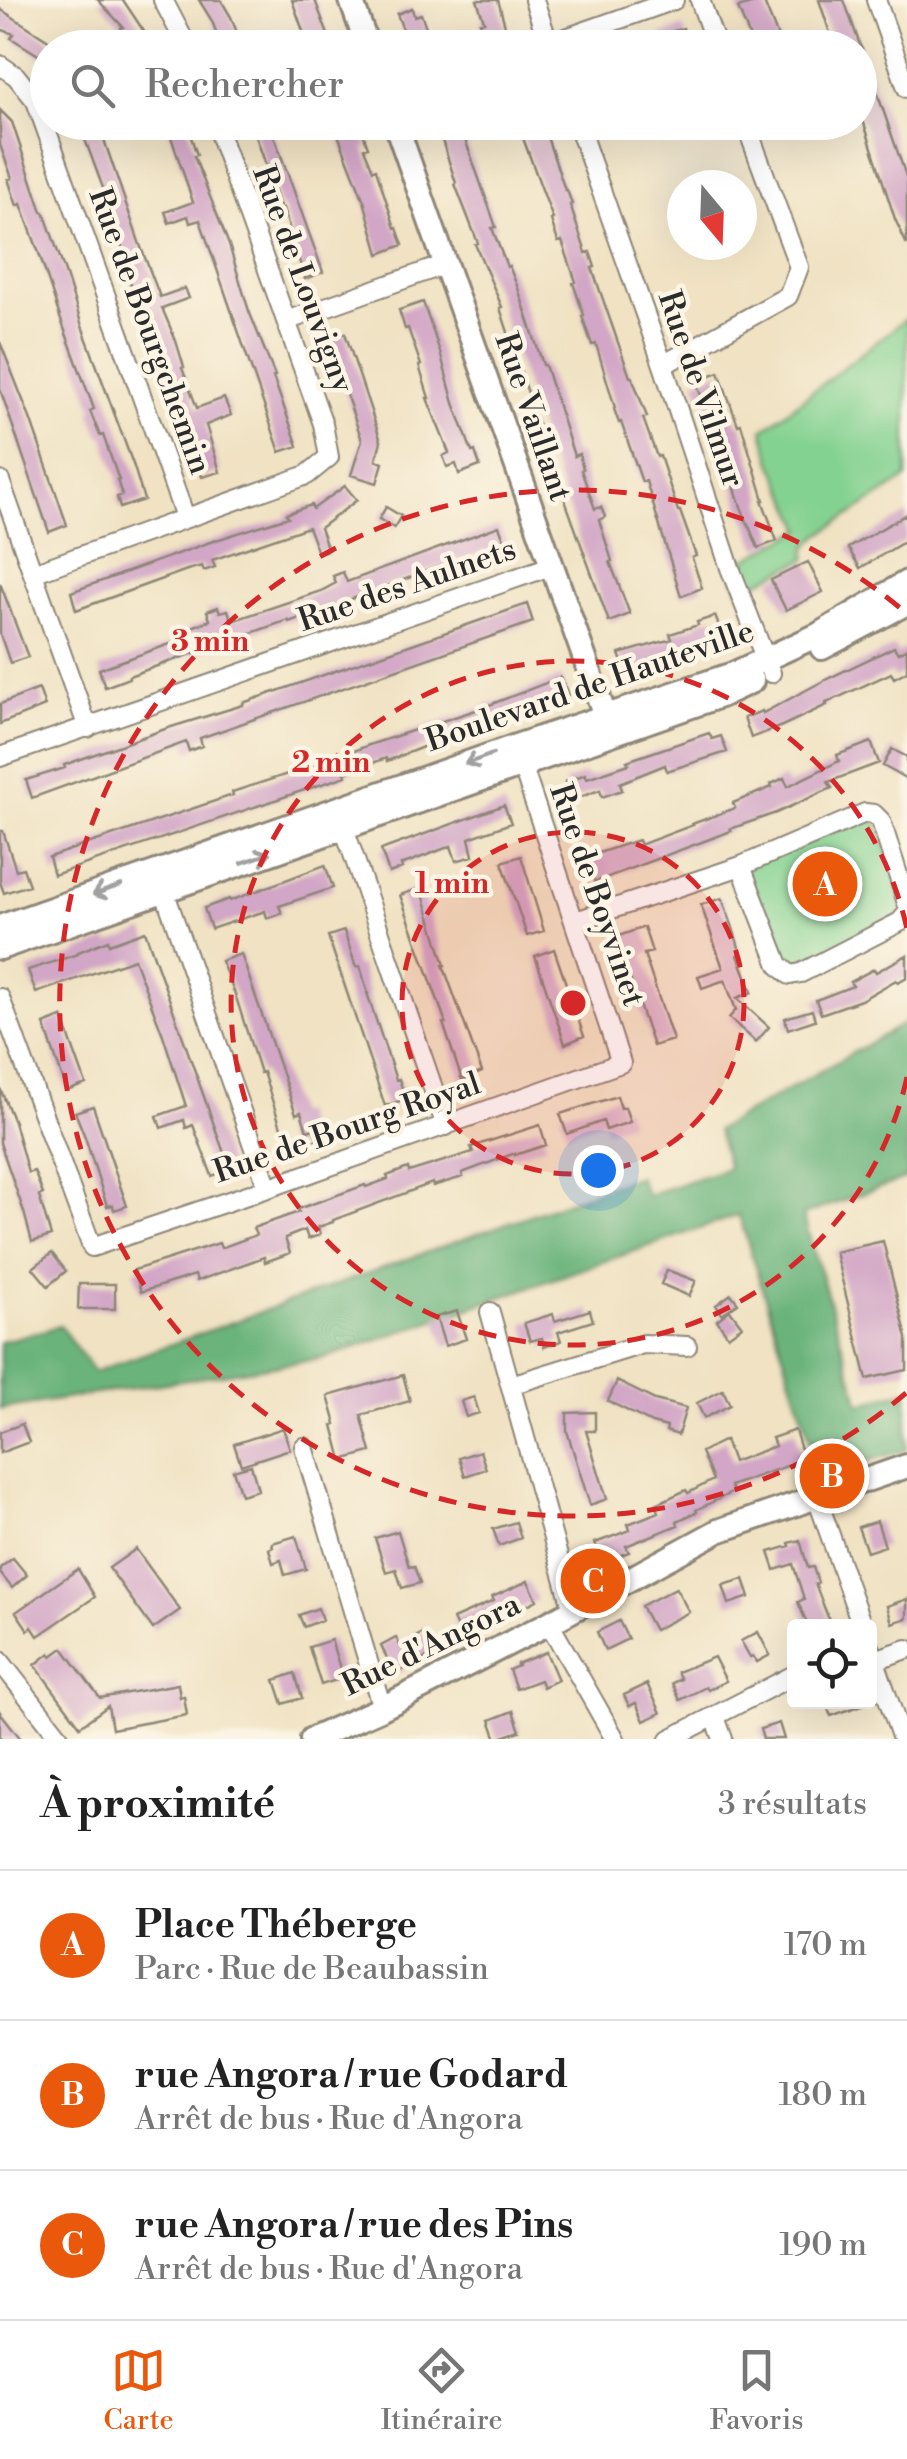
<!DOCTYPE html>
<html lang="fr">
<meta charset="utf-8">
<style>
body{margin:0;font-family:"Libre Bodoni",serif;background:#f6f6f6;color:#222}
.controls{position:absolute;right:30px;bottom:30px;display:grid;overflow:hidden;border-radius:10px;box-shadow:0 10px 40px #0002}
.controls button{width:90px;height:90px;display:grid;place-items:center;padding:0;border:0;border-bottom:2px solid #e0e0e0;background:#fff;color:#222;font:50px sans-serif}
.compass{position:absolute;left:667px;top:170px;width:90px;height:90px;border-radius:50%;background:#fff;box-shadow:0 10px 40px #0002;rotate:161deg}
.you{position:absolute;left:598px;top:1170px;width:35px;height:35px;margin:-25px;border:8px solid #fff;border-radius:50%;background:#1a73e8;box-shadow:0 0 0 15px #1a73e833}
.badge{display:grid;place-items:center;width:65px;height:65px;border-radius:50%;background:#ea580c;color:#fff;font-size:32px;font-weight:700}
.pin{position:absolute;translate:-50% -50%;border:5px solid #fff;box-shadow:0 2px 10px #0006}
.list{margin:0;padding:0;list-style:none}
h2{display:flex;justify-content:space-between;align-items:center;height:130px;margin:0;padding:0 40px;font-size:42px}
h2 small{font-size:32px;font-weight:400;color:#767676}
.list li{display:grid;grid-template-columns:65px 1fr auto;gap:30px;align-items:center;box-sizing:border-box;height:150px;padding:0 40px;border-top:2px solid #e0e0e0}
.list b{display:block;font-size:38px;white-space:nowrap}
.list p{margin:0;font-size:32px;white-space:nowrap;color:#767676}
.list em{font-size:32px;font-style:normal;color:#767676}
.icon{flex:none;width:55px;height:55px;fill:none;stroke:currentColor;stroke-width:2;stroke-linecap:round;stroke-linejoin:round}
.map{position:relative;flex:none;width:907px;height:1739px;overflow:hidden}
.search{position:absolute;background:#fff;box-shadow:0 10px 40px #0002;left:30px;right:30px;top:30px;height:110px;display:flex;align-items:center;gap:25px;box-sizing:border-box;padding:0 35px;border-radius:55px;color:#767676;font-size:38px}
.sheet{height:580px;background:#fff}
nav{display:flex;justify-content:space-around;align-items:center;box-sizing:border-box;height:140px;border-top:2px solid #e0e0e0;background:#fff;font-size:28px;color:#767676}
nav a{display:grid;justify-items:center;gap:5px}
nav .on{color:#ea580c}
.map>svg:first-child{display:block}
.green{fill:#84d291;stroke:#587e5e;stroke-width:2.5}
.forest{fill:#6bb47b;stroke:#4b7053;stroke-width:2.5}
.building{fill:#d2a6c6}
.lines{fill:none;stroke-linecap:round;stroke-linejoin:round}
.street-casing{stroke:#8e8677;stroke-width:22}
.secondary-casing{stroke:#8e8677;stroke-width:28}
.street{stroke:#fff;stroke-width:18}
.secondary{stroke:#fff;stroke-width:22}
.oneway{stroke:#a0a0a0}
.ring{fill:none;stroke:#d62828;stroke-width:5;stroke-dasharray:18 12}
.labels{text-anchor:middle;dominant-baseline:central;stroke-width:9;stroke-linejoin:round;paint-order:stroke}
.street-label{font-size:32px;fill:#2b2b2b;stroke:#fcf5e5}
.centre{fill:#d62828;stroke:#fcf5e5;stroke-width:5}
.ring-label{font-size:30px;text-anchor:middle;font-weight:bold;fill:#d62828;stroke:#fcf5e5;stroke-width:9;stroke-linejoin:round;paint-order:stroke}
</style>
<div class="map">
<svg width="907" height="1739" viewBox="0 0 907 1739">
<rect width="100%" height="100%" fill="#fcf5e5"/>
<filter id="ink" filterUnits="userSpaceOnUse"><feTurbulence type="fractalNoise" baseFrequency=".01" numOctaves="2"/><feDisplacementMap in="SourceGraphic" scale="20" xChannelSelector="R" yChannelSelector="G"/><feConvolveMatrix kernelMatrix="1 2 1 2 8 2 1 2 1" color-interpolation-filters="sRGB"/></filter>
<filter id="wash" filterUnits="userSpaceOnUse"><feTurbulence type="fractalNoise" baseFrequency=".0048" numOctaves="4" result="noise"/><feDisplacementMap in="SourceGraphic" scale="40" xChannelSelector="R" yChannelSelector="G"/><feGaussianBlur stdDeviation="2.25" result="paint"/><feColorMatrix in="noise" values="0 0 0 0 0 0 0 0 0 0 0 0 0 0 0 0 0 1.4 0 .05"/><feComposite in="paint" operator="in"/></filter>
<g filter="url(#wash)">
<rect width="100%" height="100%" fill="#f0e2c3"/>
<path class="green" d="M 907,318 L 907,478 L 818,536 L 807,547 L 806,559 L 739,591 L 730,568 L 803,529 L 772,462 L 763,430 Z
M 874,814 L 907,914 L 790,975 L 741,866 Z"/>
<path class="forest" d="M 907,1022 L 907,1178 L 803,1215 L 860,1404 L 907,1390 L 907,1450 L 821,1474 L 739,1215 L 324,1358 L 0,1409 L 0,1342 L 60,1326 L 94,1372 L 638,1176 L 647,1195 L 728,1168 L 717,1130 Z"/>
<g id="blocks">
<path class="building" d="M 98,0 L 123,0 L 151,42 L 142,48 L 134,48 L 121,28 L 123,27 Z
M 199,0 L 221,0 L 231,17 L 243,48 L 222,48 L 212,21 Z
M 292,0 L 315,0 L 333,48 L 309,48 Z
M 477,0 L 498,0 L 507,33 L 511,31 L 517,48 L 488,48 L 480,22 L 484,21 Z
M 763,0 L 780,42 L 754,48 L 738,8 Z
M 819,0 L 844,0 L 861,48 L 835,48 Z
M 412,8 L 414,16 L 421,14 L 434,48 L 410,48 L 397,14 Z
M 0,9 L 61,48 L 48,48 L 48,61 L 11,38 L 14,34 L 0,29 Z
M 683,28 L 690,48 L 663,48 L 660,35 Z
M 862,49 L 907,179 L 907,245 L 895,219 L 863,120 L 860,121 L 860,50 Z
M 0,110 L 12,122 L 42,212 L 44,212 L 66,275 L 82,326 L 134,467 L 144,500 L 120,508 L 117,497 L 122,495 L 117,480 L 119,480 L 103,435 L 100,436 L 90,411 L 94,409 L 61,320 L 40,256 L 21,204 L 17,206 L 8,179 L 12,178 L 0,145 Z
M 90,122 L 98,122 L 139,242 L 160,297 L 185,288 L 189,298 L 162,308 L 176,341 L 184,367 L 182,368 L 197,408 L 224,398 L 231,415 L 206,425 L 220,472 L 202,477 L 180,409 L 167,378 L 168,378 L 155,336 L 153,337 L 137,287 L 133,289 L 128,277 L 131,275 L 103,188 L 80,126 Z
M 166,122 L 186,122 L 197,155 L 194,156 L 229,245 L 249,311 L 275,376 L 273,377 L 298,446 L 280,452 L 200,220 L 190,223 L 188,216 L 169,223 L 165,212 L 193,202 Z
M 251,122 L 269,122 L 323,272 L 305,279 L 283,208 L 281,209 Z
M 333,122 L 359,122 L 368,147 L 364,148 L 373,170 L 376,169 L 395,228 L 397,228 L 403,245 L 379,254 L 364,201 Z
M 436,122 L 459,122 L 496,227 L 492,228 L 507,267 L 509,266 L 518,288 L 543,365 L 545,365 L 574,456 L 579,454 L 583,469 L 581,470 L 595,509 L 601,507 L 605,517 L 599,520 L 612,561 L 610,562 L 630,614 L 609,622 L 544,442 L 500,308 L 502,307 L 475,244 L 478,243 L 455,184 L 456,183 Z
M 517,122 L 542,122 L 565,190 L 567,190 L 572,204 L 570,205 L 586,253 L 590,252 L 595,267 L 592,268 L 630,377 L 632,377 L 647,417 L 643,418 L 657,457 L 660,456 L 678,511 L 680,511 L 685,525 L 696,556 L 692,558 L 702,588 L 681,596 L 646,481 L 642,482 L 621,422 L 619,423 L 614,409 L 615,408 L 596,344 L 592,345 L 582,316 L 584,315 L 573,283 L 576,282 L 562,241 L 558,242 L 551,220 L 553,219 Z
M 423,302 L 440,352 L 454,403 L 472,452 L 475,451 L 480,466 L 459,474 L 456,464 L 447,467 L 443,456 L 449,453 L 427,398 L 429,398 L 419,366 L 421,365 L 408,328 L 405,329 L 399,310 Z
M 345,333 L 381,441 L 376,460 L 383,463 L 377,483 L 351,475 L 362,440 L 327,339 Z
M 0,342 L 30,418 L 67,525 L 49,532 L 0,389 Z
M 719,372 L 738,425 L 741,424 L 764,500 L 762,500 L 777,541 L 758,548 L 741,507 L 714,425 L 695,381 Z
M 345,486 L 357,500 L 320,528 L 328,550 L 318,553 L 308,527 L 212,560 L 215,567 L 204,571 L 202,566 L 187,570 L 76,610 L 71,592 L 213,541 L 288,517 L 286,514 L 311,505 L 313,509 Z
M 386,507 L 401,516 L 394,528 L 379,519 Z
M 907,514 L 907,540 L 860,568 L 848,548 Z
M 499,526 L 506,544 L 429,570 L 365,595 L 365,594 L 289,622 L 288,620 L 129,676 L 129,678 L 105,687 L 99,669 L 190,637 L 187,629 L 210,620 L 207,611 L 218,607 L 220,612 L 228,610 L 232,621 L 321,591 L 336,583 L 333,576 L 343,572 L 347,582 Z
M 808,562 L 823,592 L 786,610 L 771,580 Z
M 0,583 L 28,657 L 10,663 L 0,634 Z
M 527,604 L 533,622 L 200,738 L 202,746 L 189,751 L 186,742 L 32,798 L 26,780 L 65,768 L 64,765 L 168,728 L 243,705 L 243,703 Z
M 715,616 L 724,639 L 669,659 L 670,663 L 628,678 L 619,654 L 672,639 L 670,634 L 698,625 L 697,622 Z
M 894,647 L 898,653 L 907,648 L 907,671 L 894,678 L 891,673 L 826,703 L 827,705 L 782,726 L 751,738 L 744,718 L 762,711 L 763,713 L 827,679 Z
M 561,677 L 568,695 L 521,711 L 522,713 L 459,733 L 387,761 L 386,758 L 345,773 L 346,776 L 54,875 L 49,857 L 233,795 L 232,792 L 331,760 L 369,745 L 479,709 Z
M 39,689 L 45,706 L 0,724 L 0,704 Z
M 709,733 L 712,739 L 721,736 L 727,752 L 667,771 L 665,765 L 620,783 L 622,790 L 602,797 L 600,790 L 572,800 L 565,782 L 585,774 L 587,778 L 629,764 L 627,761 Z
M 871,742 L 879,763 L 828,782 L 832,788 L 776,813 L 730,829 L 731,831 L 595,882 L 586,857 L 638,840 L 640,845 L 693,825 L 692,824 L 735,808 L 733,803 L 772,787 L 771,784 L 784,778 L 788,786 L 839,761 L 837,755 Z
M 892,749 L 907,757 L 907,779 L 883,766 Z
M 504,805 L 511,823 L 469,838 L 473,856 L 456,861 L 451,846 L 401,865 L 402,868 L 389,873 L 381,850 Z
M 0,831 L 3,831 L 16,870 L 23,868 L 29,885 L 4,893 L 0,882 Z
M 521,856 L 544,931 L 527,936 L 502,862 Z
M 325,865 L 333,888 L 279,906 L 282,913 L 267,918 L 265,911 L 211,929 L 204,908 L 229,899 L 230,901 Z
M 421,888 L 445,965 L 443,965 L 482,1072 L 462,1080 L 443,1023 L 446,1023 L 400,895 Z
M 722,898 L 732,925 L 741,954 L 738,955 L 752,992 L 737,998 L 769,1027 L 756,1042 L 729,1018 L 736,1010 L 725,980 L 702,988 L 698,976 L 723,968 L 701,905 Z
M 644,927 L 652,952 L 644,954 L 673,1040 L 653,1046 L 624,961 L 622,962 L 613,938 Z
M 145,931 L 230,1170 L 212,1176 L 193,1125 L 186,1128 L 184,1120 L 161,1128 L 157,1116 L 186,1106 L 163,1035 L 134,959 L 36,993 L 28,970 L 78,954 L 78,952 L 108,940 L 109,944 Z
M 344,931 L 356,967 L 360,966 L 368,993 L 367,993 L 396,1080 L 399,1079 L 406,1099 L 385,1106 L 328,936 Z
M 554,949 L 584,1036 L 565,1044 L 535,956 Z
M 241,954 L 296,1114 L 301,1112 L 307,1131 L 314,1129 L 317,1139 L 288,1149 L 263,1072 L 260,1073 L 235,994 L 221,961 Z
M 907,955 L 907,977 L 898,982 L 896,980 L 861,1000 L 821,1014 L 816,1000 L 853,986 L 850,982 L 874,969 L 876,972 Z
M 812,1010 L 815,1020 L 788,1029 L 785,1018 Z
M 62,1017 L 86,1084 L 67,1091 L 44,1024 Z
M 0,1088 L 14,1122 L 28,1173 L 34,1171 L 43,1194 L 39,1196 L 51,1236 L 32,1242 L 24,1212 L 0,1143 Z
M 617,1096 L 621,1108 L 625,1107 L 630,1122 L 606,1130 L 603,1121 L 567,1134 L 560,1114 Z
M 93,1106 L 127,1206 L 114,1210 L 113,1205 L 107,1206 L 85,1137 L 75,1112 Z
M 540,1125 L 546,1145 L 515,1155 L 515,1153 L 462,1173 L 463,1177 L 433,1186 L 432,1183 L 333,1220 L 333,1222 L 318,1227 L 320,1235 L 308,1239 L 305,1230 L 285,1238 L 290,1253 L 265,1262 L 264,1257 L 197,1281 L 195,1275 L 141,1292 L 134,1270 L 219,1243 L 221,1248 L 256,1235 L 253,1228 L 299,1212 L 298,1209 L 365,1185 L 366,1187 L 388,1179 L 387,1176 L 408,1168 L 409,1172 L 473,1152 L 471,1147 Z
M 883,1241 L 907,1338 L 907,1370 L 867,1379 L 835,1252 Z
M 52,1253 L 66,1271 L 48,1286 L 33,1268 Z
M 667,1270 L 696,1281 L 689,1296 L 661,1284 Z
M 79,1284 L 115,1284 L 115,1309 L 78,1309 Z
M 731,1294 L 738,1303 L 722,1314 L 716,1305 Z
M 590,1310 L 593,1321 L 558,1332 L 561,1341 L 544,1347 L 542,1338 L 530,1341 L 524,1323 L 553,1314 L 555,1321 Z
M 730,1310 L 742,1326 L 728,1336 L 717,1320 Z
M 457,1311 L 466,1339 L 445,1346 L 436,1317 Z
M 403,1375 L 410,1401 L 361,1415 L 371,1452 L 342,1460 L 333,1425 L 336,1424 L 328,1396 Z
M 617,1381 L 655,1400 L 686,1408 L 678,1435 L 666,1431 L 667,1427 L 652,1423 L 608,1401 Z
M 723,1390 L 730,1405 L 704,1418 L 697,1403 Z
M 474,1397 L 479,1413 L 466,1417 L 461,1401 Z
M 595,1412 L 595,1431 L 586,1431 L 607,1499 L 590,1505 L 567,1431 L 567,1413 Z
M 22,1424 L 29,1442 L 0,1453 L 0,1432 Z
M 283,1428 L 290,1449 L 241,1465 L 234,1444 Z
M 795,1430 L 804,1460 L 730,1486 L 733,1492 L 696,1510 L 697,1512 L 677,1521 L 678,1525 L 626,1546 L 629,1552 L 602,1562 L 595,1543 L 630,1530 L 628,1524 L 659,1512 L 656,1504 L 686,1490 L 688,1493 L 713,1480 L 701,1452 L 725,1440 L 733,1462 L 775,1446 L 772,1438 Z
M 480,1451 L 486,1469 L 465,1476 L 459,1458 Z
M 251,1465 L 258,1490 L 241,1495 L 233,1470 Z
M 877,1521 L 885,1546 L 867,1552 L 858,1527 Z
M 516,1522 L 521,1538 L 499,1546 L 493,1529 Z
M 398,1531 L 409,1567 L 414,1566 L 420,1583 L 402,1588 L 396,1569 L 386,1572 L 375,1538 Z
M 296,1536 L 306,1569 L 285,1575 L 281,1560 L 273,1563 L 269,1549 L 273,1547 L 272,1543 Z
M 800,1540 L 808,1568 L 813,1567 L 818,1583 L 815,1584 L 830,1622 L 819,1626 L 808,1626 L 798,1602 L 804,1599 L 793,1564 L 775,1570 L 769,1552 L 790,1546 L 789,1543 Z
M 136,1549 L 180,1610 L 153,1629 L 109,1568 Z
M 13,1558 L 27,1575 L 12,1588 L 0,1573 L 0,1568 Z
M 78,1569 L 95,1597 L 38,1636 L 32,1627 L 28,1630 L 16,1612 Z
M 744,1579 L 750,1597 L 729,1604 L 723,1585 Z
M 528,1581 L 537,1600 L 462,1638 L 453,1619 L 494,1601 L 492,1597 Z
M 676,1588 L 689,1612 L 654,1630 L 641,1606 Z
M 907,1599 L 907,1618 L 892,1623 L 887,1606 Z
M 318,1608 L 322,1620 L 304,1627 L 299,1615 Z
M 619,1621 L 628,1639 L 605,1650 L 597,1632 Z
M 758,1632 L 770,1655 L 757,1662 L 753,1656 L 750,1657 L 741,1641 Z
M 423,1633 L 433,1654 L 395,1674 L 381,1646 L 396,1638 L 400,1645 Z
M 331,1640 L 343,1678 L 321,1685 L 309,1647 Z
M 63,1648 L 100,1698 L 178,1684 L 180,1697 L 184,1696 L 187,1715 L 112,1729 L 108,1706 L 80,1726 L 35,1665 L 50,1653 L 52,1656 Z
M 546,1652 L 558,1680 L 543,1687 L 540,1680 L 516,1689 L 509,1670 L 518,1666 L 517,1664 Z
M 714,1657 L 726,1681 L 708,1690 L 706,1687 L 680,1700 L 672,1683 L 681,1679 L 677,1672 Z
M 295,1673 L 302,1698 L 283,1704 L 275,1680 Z
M 647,1684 L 661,1713 L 644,1721 L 636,1703 L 629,1706 L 624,1695 Z
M 825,1702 L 868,1702 L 868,1703 L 831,1716 Z
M 513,1711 L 520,1731 L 497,1739 L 490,1720 Z
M 0,1712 L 21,1739 L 0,1739 Z
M 779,1723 L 784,1739 L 763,1739 L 760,1729 Z"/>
</g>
</g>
<g filter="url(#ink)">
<use href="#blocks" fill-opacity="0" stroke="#8e8677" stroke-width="2.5"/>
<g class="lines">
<g class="street-casing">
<path id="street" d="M 163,0 L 188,48
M 534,0 L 550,48
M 700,0 L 717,48
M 876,0 L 907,88
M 549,44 L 674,0
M 0,65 L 16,76 L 36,101 L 185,517
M 577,122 L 663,365 L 730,568 L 771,673
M 286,321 L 444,265
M 663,365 L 788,296 L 799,267 L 745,122
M 0,481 L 88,728
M 33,573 L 307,475 L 329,457 L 323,424 L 215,122
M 0,757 L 551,566
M 341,819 L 446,1126
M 741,866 L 779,965 L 790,975 L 801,973 L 900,922 L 907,914
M 161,882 L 268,1188
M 576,921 L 741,866 L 865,813 L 874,814 L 881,821 L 907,903
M 0,998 L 92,1247 L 268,1188 L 621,1063 L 519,756
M 490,1312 L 573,1610
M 511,1385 L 643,1344 L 687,1346
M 304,1447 L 382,1708
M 817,1498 L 862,1626
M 549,1623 L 615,1739
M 870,1647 L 902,1739
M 875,1660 L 907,1649
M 0,1661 L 61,1739
M 715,1717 L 723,1739
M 670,1739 L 794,1675"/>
</g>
<g class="secondary-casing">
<path id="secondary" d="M 351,0 L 368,48
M 395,122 L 609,727
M 822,648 L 907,603
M 0,927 L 516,746 L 733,674 L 818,635 L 907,582
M 0,948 L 720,696 L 752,681
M 312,1739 L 382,1708 L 549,1623 L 718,1531 L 907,1466"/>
</g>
<use href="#street" class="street"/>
<use href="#secondary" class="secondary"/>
</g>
<defs><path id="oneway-shaft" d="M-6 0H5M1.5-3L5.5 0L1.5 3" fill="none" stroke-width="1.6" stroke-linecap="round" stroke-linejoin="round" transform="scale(2.5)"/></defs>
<g class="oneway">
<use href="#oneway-shaft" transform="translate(479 759) rotate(160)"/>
<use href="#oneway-shaft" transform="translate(256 858) rotate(-19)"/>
<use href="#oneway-shaft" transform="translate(107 890) rotate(161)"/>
</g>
</g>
<circle cx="573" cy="1003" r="171" fill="#d62828" fill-opacity=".12"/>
<g class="ring">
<circle cx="573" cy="1003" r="171"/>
<path d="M907 1077A342 342 0 1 1 907 929"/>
<path d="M906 1393A513 513 0 1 1 906 613"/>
</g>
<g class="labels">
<g class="street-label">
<text transform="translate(303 279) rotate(70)">Rue de Louvigny</text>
<text transform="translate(150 331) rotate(70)">Rue de Bourgchemin</text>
<text transform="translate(701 389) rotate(71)">Rue de Vilmur</text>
<text transform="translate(533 417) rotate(71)">Rue Vaillant</text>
<text transform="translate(407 585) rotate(-19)">Rue des Aulnets</text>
<text transform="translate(590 686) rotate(-19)">Boulevard de Hauteville</text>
<text transform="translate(597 895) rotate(71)">Rue de Boyvinet</text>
<text transform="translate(347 1128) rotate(-19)">Rue de Bourg Royal</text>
<text transform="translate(431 1645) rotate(-26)">Rue d'Angora</text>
</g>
</g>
<circle cx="573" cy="1003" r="15" class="centre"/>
<g class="ring-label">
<text x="210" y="651">3 min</text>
<text x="331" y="772">2 min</text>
<text x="452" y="893">1 min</text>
</g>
</svg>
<div class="controls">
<button><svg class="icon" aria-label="locate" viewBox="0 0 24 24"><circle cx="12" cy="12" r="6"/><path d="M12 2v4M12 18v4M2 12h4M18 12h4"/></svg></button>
</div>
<svg class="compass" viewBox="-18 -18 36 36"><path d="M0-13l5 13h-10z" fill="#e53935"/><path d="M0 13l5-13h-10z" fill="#767676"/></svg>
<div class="you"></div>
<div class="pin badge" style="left:825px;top:884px">A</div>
<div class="pin badge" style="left:832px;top:1476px">B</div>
<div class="pin badge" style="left:593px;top:1581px">C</div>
<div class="search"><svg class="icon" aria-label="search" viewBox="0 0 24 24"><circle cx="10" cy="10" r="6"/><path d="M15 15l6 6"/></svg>Rechercher</div>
</div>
<section class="sheet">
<h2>À proximité<small>3 résultats</small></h2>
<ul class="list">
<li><span class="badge">A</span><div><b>Place Théberge</b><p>Parc · Rue de Beaubassin</p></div><em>170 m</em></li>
<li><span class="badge">B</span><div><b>rue Angora / rue Godard</b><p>Arrêt de bus · Rue d'Angora</p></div><em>180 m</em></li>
<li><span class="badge">C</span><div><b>rue Angora / rue des Pins</b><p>Arrêt de bus · Rue d'Angora</p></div><em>190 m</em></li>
</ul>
</section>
<nav>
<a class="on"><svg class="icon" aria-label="map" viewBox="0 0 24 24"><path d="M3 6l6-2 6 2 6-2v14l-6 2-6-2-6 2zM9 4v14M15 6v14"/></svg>Carte</a>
<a><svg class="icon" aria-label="directions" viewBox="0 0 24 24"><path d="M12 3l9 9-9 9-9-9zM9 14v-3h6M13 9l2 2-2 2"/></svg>Itinéraire</a>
<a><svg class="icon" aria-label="saved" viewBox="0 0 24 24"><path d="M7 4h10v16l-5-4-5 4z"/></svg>Favoris</a>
</nav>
